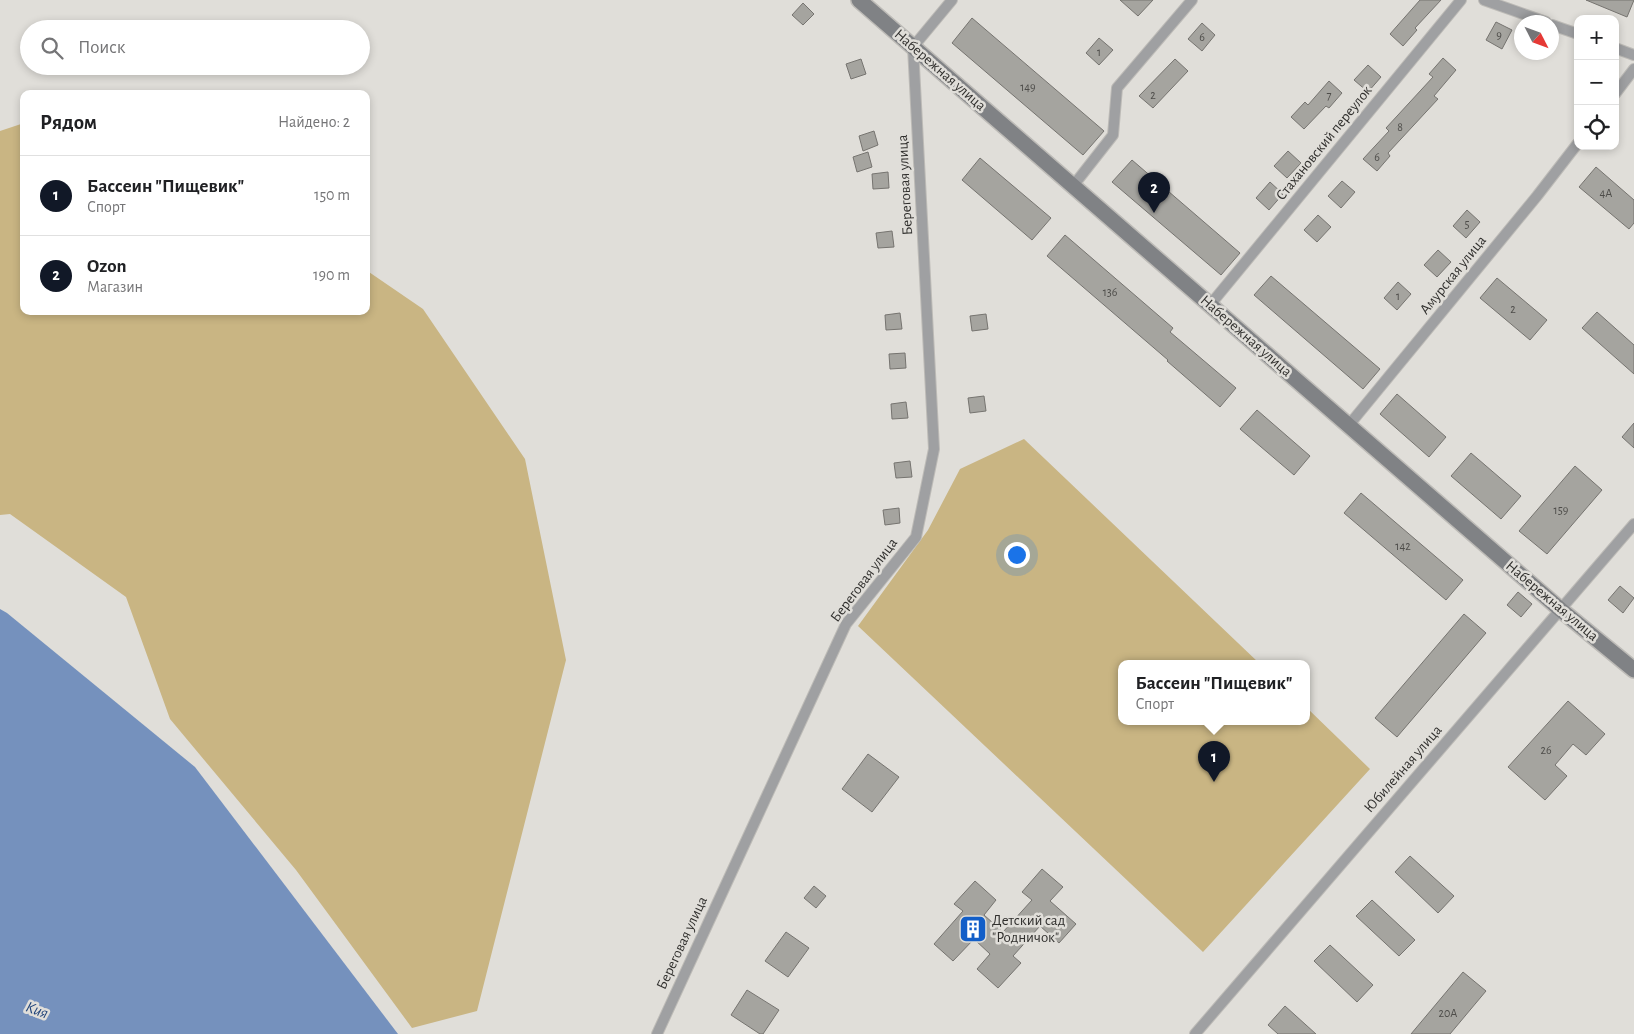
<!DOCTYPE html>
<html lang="ru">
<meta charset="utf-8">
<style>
body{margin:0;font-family:"Alegreya Sans",sans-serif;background:#f2f2f2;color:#202124}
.controls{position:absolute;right:15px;top:15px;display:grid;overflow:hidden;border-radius:10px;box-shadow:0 2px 8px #0003}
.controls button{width:45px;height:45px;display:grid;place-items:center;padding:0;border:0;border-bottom:1px solid #e0e0e0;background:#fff;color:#202124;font:25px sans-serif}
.compass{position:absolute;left:1514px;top:15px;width:45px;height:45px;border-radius:50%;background:#fff;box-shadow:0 2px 8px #0003;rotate:132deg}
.you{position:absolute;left:1016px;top:554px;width:18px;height:18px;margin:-12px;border:4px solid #fff;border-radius:50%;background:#1a73e8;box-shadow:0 0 0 8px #1a73e833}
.badge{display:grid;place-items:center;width:32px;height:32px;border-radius:50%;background:#111827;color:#fff;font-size:16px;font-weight:700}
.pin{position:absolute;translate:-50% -41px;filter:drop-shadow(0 1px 2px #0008)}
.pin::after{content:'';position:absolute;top:26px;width:18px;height:15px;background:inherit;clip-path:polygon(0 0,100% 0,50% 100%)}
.popup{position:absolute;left:1118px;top:660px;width:192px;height:65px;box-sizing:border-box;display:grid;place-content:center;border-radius:10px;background:#fff;filter:drop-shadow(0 1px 4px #0005);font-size:16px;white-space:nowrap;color:#757577}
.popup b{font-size:19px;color:#202124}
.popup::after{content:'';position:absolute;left:50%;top:100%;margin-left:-10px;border:10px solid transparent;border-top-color:#fff}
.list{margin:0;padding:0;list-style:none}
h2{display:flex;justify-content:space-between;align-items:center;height:65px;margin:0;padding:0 20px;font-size:21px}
h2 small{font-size:16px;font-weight:400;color:#757577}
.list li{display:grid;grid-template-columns:32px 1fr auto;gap:15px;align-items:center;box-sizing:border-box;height:80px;padding:0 20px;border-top:1px solid #e0e0e0}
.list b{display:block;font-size:19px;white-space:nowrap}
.list p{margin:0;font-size:16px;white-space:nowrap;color:#757577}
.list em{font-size:16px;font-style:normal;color:#757577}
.icon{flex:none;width:28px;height:28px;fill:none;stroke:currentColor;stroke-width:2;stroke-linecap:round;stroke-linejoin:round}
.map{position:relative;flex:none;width:1634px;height:1034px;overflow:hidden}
.search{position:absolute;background:#fff;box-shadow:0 2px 8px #0003;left:20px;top:20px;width:350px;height:55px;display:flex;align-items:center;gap:12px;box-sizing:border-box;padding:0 18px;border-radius:28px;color:#757577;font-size:19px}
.panel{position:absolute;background:#fff;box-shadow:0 2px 8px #0003;left:20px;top:90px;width:350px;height:225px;border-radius:10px}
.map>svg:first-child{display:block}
.green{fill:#c9b583}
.water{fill:#7591bd}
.building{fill:#a5a49f;stroke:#767470}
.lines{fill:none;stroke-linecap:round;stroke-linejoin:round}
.street-casing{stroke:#bdbbb7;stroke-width:12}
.secondary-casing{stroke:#bdbbb7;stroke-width:18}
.street{stroke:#9fa0a2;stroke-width:10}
.secondary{stroke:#808285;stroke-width:15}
.labels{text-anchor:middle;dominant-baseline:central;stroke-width:5;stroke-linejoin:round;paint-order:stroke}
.number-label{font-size:12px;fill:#4e4d4a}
.street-label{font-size:15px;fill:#31302e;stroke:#e0ded9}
.poi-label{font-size:15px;fill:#31302e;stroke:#e0ded9;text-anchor:start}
.water-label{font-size:16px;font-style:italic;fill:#1e4279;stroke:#e0ded9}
</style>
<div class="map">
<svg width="1634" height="1034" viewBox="0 0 1634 1034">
<rect width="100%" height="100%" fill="#e0ded9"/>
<path class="green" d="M 24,123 L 24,311 L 366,311 L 366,270 L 423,309 L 525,459 L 566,660 L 477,1011 L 412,1028 L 296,870 L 170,719 L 126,597 L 10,514 L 0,515 L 0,131 Z
M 1024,439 L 1259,663 L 1122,663 L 1122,721 L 1306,721 L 1307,708 L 1370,769 L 1203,952 L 858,626 L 928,530 L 960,469 Z"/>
<path class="water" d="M 0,609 L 7,613 L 195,767 L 398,1034 L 0,1034 Z"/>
<path class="building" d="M 1120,0 L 1153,0 L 1138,16 Z
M 1420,0 L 1441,0 L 1415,28 L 1417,30 L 1403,46 L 1390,34 Z
M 1586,0 L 1634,0 L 1627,17 Z
M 803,3 L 814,14 L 803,25 L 792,15 Z
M 972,18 L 1104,131 L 1083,155 L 952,43 Z
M 1496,22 L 1512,30 L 1502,49 L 1486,40 Z
M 1202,23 L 1215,35 L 1202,51 L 1188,39 Z
M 1099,38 L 1113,50 L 1099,65 L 1086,53 Z
M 1443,58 L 1456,70 L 1434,96 L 1438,99 L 1388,153 L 1390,156 L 1377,171 L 1363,159 L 1389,131 L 1386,128 L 1433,77 L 1429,74 Z
M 861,59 L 866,74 L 851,79 L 846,64 Z
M 1175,59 L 1188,71 L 1153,108 L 1139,96 Z
M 1368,65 L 1381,77 L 1368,92 L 1354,80 Z
M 1329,81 L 1342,93 L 1329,108 L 1326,106 L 1304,129 L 1291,117 L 1305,102 L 1308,105 Z
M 874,131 L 878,145 L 863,151 L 859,136 Z
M 1288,151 L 1301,163 L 1287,178 L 1274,166 Z
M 868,152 L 872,167 L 857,172 L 853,157 Z
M 980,158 L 1051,218 L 1032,240 L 962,180 Z
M 1132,160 L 1240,253 L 1221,275 L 1112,182 Z
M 1596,167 L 1634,200 L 1634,223 L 1629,229 L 1579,187 Z
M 888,172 L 889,188 L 873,189 L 872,174 Z
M 1342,181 L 1355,192 L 1341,208 L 1328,196 Z
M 1270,182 L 1283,194 L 1269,210 L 1256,198 Z
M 1467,210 L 1480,222 L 1466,238 L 1453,226 Z
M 1318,215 L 1331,227 L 1317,242 L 1304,230 Z
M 892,231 L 894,247 L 878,248 L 876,233 Z
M 1065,235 L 1173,328 L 1170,332 L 1236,388 L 1220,407 L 1167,361 L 1168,360 L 1047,256 Z
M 1438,250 L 1451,262 L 1437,277 L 1424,265 Z
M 1271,276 L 1380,369 L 1363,389 L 1254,295 Z
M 1497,278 L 1547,320 L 1530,340 L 1480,298 Z
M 1398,282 L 1411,294 L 1397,310 L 1384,298 Z
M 1597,312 L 1634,345 L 1634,374 L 1582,328 Z
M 900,313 L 902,329 L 886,330 L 885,315 Z
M 986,314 L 988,329 L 972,331 L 970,316 Z
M 905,353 L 906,368 L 890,369 L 889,354 Z
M 1397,394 L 1446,437 L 1429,457 L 1380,414 Z
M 984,396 L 986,411 L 970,413 L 968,398 Z
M 906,402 L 908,418 L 892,419 L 891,404 Z
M 1257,410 L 1310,456 L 1294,475 L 1240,429 Z
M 1634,423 L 1634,448 L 1622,437 Z
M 1471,453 L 1521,496 L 1501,519 L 1451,476 Z
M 910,461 L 912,477 L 896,478 L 894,463 Z
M 1575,466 L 1602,490 L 1547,554 L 1519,531 Z
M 1361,493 L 1463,580 L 1446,600 L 1344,513 Z
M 899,508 L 900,523 L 885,525 L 883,510 Z
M 1620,586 L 1634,598 L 1623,613 L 1608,600 Z
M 1518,592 L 1532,604 L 1521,617 L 1507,605 Z
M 1464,614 L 1486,633 L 1397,737 L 1375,718 Z
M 1568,701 L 1605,734 L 1586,755 L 1573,744 L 1555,765 L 1567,776 L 1545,800 L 1508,767 Z
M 868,754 L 899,777 L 872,812 L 842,789 Z
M 1410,856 L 1454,896 L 1438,913 L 1395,872 Z
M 1042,869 L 1063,887 L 1050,901 L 1076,924 L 1059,943 L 1040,926 L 1013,956 L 1021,963 L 998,988 L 977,969 L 990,954 L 974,939 L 953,961 L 934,944 L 963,911 L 954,904 L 975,881 L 996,900 L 984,915 L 1003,932 L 1032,900 L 1022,892 Z
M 814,886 L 826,896 L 816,908 L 804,898 Z
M 1372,900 L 1415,940 L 1399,956 L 1356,916 Z
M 786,932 L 809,948 L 788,977 L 765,961 Z
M 1330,945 L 1373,985 L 1357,1002 L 1314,961 Z
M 1463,972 L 1486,991 L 1450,1034 L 1411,1034 Z
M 747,990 L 779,1010 L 763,1034 L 760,1034 L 731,1015 Z
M 1285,1006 L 1316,1034 L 1278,1034 L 1268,1025 Z"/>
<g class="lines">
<g class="street-casing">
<path id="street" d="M 1484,0 L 1546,22
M 1552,25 L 1578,34
M 1615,48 L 1634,55
M 1615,94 L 1634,69
M 1073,186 L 1113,135 L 1117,88 L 1192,0
M 1210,305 L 1461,0
M 1349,425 L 1537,196 L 1578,143
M 657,1034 L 846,624 L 916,537 L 934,449 L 913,47 L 952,0
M 1195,1034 L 1634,524"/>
</g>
<g class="secondary-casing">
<path id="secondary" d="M 859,0 L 1561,610 L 1634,670"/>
</g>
<use href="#street" class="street"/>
<use href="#secondary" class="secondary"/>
</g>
<defs>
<g id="building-square" transform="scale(1.4375)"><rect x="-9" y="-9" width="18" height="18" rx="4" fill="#125ec8" stroke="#e0ded9"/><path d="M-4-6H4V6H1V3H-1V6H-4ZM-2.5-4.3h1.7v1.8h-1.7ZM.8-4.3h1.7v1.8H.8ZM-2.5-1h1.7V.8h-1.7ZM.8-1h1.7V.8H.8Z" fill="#fff"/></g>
</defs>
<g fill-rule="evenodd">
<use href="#building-square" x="973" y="929"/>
</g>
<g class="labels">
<g class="number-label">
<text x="1499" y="35">9</text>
<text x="1202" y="37">6</text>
<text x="1099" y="52">1</text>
<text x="1028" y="87">149</text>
<text x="1153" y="95">2</text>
<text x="1329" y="95">7</text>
<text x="1400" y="127">8</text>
<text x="1377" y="157">6</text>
<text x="1606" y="193">4А</text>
<text x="1467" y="224">5</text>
<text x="1110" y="292">136</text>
<text x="1398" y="296">1</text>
<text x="1513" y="309">2</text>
<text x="1561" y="510">159</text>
<text x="1403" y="546">142</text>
<text x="1546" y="750">26</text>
<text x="1448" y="1013">20А</text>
</g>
<g class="street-label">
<text transform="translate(940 70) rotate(41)">Набережная улица</text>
<text transform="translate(1324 143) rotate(-51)">Стахановский переулок</text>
<text transform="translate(905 185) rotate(-93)">Береговая улица</text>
<text transform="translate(1453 275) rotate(-51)">Амурская улица</text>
<text transform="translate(1246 336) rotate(41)">Набережная улица</text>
<text transform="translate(864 580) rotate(-53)">Береговая улица</text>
<text transform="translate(1552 601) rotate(40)">Набережная улица</text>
<text transform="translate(1403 769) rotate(-49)">Юбилейная улица</text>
<text transform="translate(682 943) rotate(-65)">Береговая улица</text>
</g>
<g class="poi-label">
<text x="992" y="920">Детский сад<tspan x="992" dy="17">"Родничок"</tspan></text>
</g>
<g class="water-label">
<text transform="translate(37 1010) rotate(21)">Кия</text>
</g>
</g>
</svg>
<div class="controls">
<button>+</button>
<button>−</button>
<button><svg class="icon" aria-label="locate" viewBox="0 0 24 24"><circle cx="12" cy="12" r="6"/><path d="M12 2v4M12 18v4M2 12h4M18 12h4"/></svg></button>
</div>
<svg class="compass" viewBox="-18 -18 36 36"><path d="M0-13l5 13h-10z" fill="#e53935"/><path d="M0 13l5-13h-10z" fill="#757577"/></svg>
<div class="you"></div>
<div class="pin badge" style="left:1214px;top:782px">1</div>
<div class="popup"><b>Бассеин &quot;Пищевик&quot;</b>Спорт</div>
<div class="pin badge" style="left:1154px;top:213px">2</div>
<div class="search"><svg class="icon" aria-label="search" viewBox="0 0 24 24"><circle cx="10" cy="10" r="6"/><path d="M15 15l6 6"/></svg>Поиск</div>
<section class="panel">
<h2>Рядом<small>Найдено: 2</small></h2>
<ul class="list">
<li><span class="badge">1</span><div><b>Бассеин &quot;Пищевик&quot;</b><p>Спорт</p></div><em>150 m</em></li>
<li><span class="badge">2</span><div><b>Ozon</b><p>Магазин</p></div><em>190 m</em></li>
</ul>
</section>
</div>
